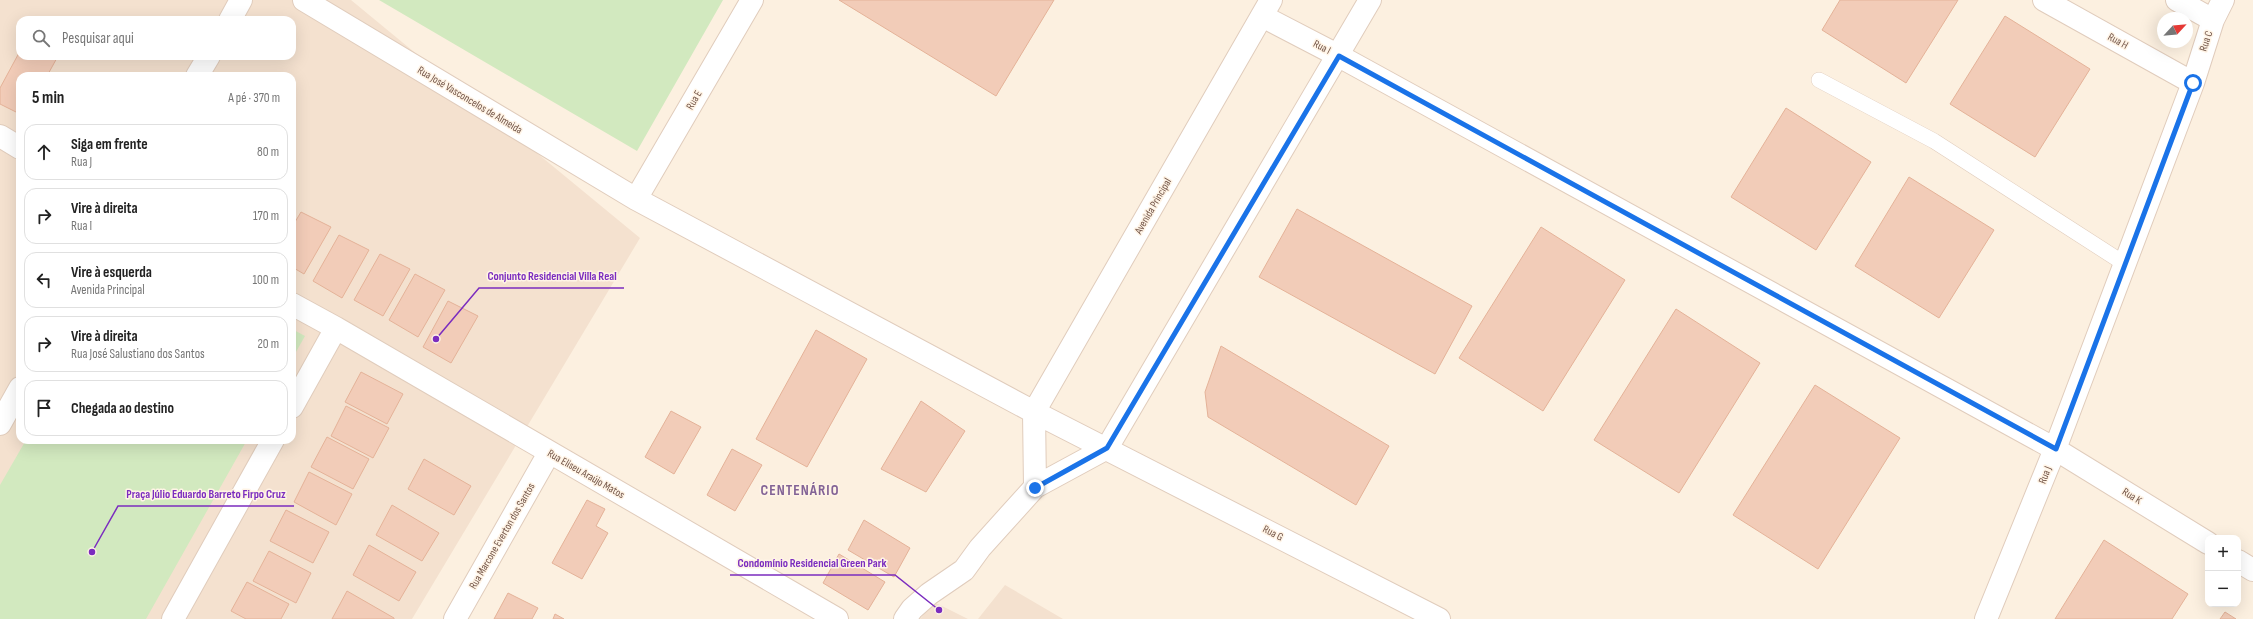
<!DOCTYPE html>
<html lang="pt">
<meta charset="utf-8">
<style>
body{margin:0;font-family:"Sofia Sans Condensed",sans-serif;background:#f2f2f2;color:#222}
.controls{position:absolute;right:12px;bottom:12px;display:grid;overflow:hidden;border-radius:8px;box-shadow:0 4px 16px #0002}
.controls button{width:36px;height:36px;display:grid;place-items:center;padding:0;border:0;border-bottom:1px solid #e0e0e0;background:#fff;color:#222;font:20px sans-serif}
.compass{position:absolute;left:2157px;top:12px;width:36px;height:36px;border-radius:50%;background:#fff;box-shadow:0 4px 16px #0002;rotate:64deg}
.stop{position:absolute;width:12px;height:12px;margin:-9px;border:3px solid #1a73e8;border-radius:50%;background:#fff}
.stop.end{background:#1a73e8;border-color:#fff;box-shadow:0 1px 4px #0008}
.list{margin:0;padding:0;list-style:none}
h2{display:flex;justify-content:space-between;align-items:center;height:52px;margin:0;padding:0 16px;font-size:17px}
h2 small{font-size:13px;font-weight:400;color:#767676}
.list li{display:grid;grid-template-columns:26px 1fr auto;gap:12px;align-items:center;box-sizing:border-box;height:56px;margin:0 8px 8px;padding:0 8px;border:1px solid #e0e0e0;border-radius:12px}
.list b{display:block;font-size:15px;white-space:nowrap}
.list p{margin:0;font-size:13px;white-space:nowrap;color:#767676}
.list em{font-size:13px;font-style:normal;color:#767676}
.icon{flex:none;width:22px;height:22px;fill:none;stroke:currentColor;stroke-width:2;stroke-linecap:round;stroke-linejoin:round}
.map{position:relative;flex:none;width:2253px;height:619px;overflow:hidden}
.search{position:absolute;background:#fff;box-shadow:0 4px 16px #0002;left:16px;top:16px;width:280px;height:44px;display:flex;align-items:center;gap:10px;box-sizing:border-box;padding:0 14px;border-radius:12px;color:#767676;font-size:15px}
.panel{position:absolute;background:#fff;box-shadow:0 4px 16px #0002;left:16px;top:72px;width:280px;height:372px;border-radius:12px}
.map>svg:first-child{display:block}
.residential{fill:#f4e1cf;fill-rule:evenodd}
.green{fill:#d2e9bf}
.building{fill:#f2ccb8;stroke:#e4b298}
.lines{fill:none;stroke-linecap:round;stroke-linejoin:round}
.service-casing{stroke:#e0ccbc;stroke-width:16}
.minor-casing{stroke:#e0ccbc;stroke-width:24}
.service{stroke:#fff;stroke-width:15}
.minor{stroke:#fff;stroke-width:22}
.route{stroke:#1a73e8;stroke-width:5}
.labels{text-anchor:middle;dominant-baseline:central;stroke-width:3;stroke-linejoin:round;paint-order:stroke}
.street-label{font-size:11px;fill:#735548;stroke:#fff4e6}
.district-label{font-size:15px;font-weight:bold;letter-spacing:1px;fill:#836396;stroke:#fff4e6}
.leader{fill:none;stroke:#7b2cbf;stroke-width:1.5}
.callout-dot{fill:#7b2cbf;stroke:#fff4e6;stroke-width:1.5}
.callout-label{font-size:12px;text-anchor:middle;font-weight:bold;fill:#7b2cbf;stroke:#fff4e6;stroke-width:3;stroke-linejoin:round;paint-order:stroke}
</style>
<div class="map">
<svg width="2253" height="619" viewBox="0 0 2253 619">
<rect width="100%" height="100%" fill="#fcf0e0"/>
<path class="residential" d="M 0,0 L 351,0 L 640,238 L 412,619 L 0,619 ZM 20,20 L 292,20 L 292,56 L 20,56 ZM 20,76 L 292,76 L 292,440 L 20,440 Z
M 1005,585 L 1063,619 L 978,619 Z
M 934,602 L 968,619 L 920,619 Z"/>
<path class="green" d="M 379,0 L 723,0 L 637,151 Z
M 292,329 L 305,336 L 292,359 Z
M 26,440 L 247,440 L 146,619 L 0,619 L 0,485 Z"/>
<path class="building" d="M 839,0 L 1054,0 L 996,96 Z
M 1840,0 L 1958,0 L 1906,83 L 1822,30 Z
M 2005,16 L 2090,69 L 2035,157 L 1950,104 Z
M 20,51 L 20,56 L 58,56 L 47,76 L 20,76 L 20,114 L 0,104 L 0,88 Z
M 1786,108 L 1871,162 L 1816,250 L 1731,197 Z
M 1909,177 L 1994,230 L 1939,318 L 1855,266 Z
M 1297,209 L 1472,306 L 1435,374 L 1259,277 Z
M 301,212 L 331,227 L 304,274 L 292,267 L 292,227 Z
M 1541,227 L 1625,280 L 1543,411 L 1459,358 Z
M 339,235 L 369,250 L 342,298 L 313,281 Z
M 380,254 L 410,269 L 383,316 L 354,300 Z
M 415,274 L 445,290 L 418,337 L 389,320 Z
M 448,301 L 478,316 L 451,363 L 423,347 Z
M 1676,309 L 1760,363 L 1679,493 L 1594,440 Z
M 816,330 L 867,359 L 807,467 L 756,439 Z
M 1221,346 L 1389,446 L 1356,505 L 1208,417 L 1205,392 Z
M 361,372 L 403,394 L 387,424 L 345,402 Z
M 1815,385 L 1900,438 L 1818,569 L 1733,515 Z
M 921,401 L 965,431 L 926,492 L 881,469 Z
M 346,406 L 389,428 L 373,458 L 331,436 Z
M 671,411 L 701,427 L 674,474 L 645,457 Z
M 327,437 L 369,459 L 353,489 L 311,467 Z
M 732,449 L 762,465 L 735,511 L 707,495 Z
M 424,459 L 471,486 L 454,515 L 408,489 Z
M 309,472 L 352,494 L 336,525 L 294,502 Z
M 587,500 L 605,509 L 596,526 L 608,533 L 582,579 L 552,563 Z
M 392,505 L 439,533 L 422,561 L 376,535 Z
M 286,510 L 329,532 L 313,563 L 270,541 Z
M 864,520 L 910,548 L 894,577 L 848,550 Z
M 2104,540 L 2188,594 L 2172,619 L 2055,619 Z
M 369,545 L 416,572 L 399,601 L 353,575 Z
M 269,551 L 311,573 L 296,603 L 253,581 Z
M 839,554 L 885,582 L 868,610 L 823,583 Z
M 247,582 L 289,604 L 281,619 L 246,619 L 231,611 Z
M 347,591 L 394,618 L 394,619 L 332,619 Z
M 508,593 L 538,608 L 532,619 L 494,619 Z
M 2225,612 L 2236,619 L 2220,619 Z
M 555,614 L 564,619 L 553,619 Z"/>
<g class="lines">
<g class="service-casing">
<path id="service" d="M 1819,80 L 1934,141 L 2125,264"/>
</g>
<g class="minor-casing">
<path id="minor" d="M 304,0 L 636,199 L 1034,412 L 1439,619
M 2044,0 L 2193,83
M 2177,0 L 2213,20
M 1262,16 L 1339,56 L 2055,449 L 2208,543
M 230,20 L 241,0
M 197,76 L 209,56
M 0,136 L 20,148
M 636,199 L 752,0
M 292,304 L 336,328 L 292,407
M 336,328 L 837,619
M 0,424 L 20,388
M 1107,448 L 1370,0
M 1035,487 L 1034,412 L 1271,0
M 2238,561 L 2253,570
M 173,619 L 273,440
M 455,619 L 549,453
M 905,619 L 912,609 L 929,594 L 964,570 L 980,548 L 1035,487 L 1107,448
M 1986,619 L 2055,449 L 2193,83 L 2213,20 L 2223,0"/>
</g>
<use href="#service" class="service"/>
<use href="#minor" class="minor"/>
</g>
<g class="lines">
<path class="route" d="M 1035,488 L 1107,448 L 1339,56 L 2056,449 L 2193,83"/>
</g>
<g class="labels">
<g class="street-label">
<text transform="translate(2118 41) rotate(29)">Rua H</text>
<text transform="translate(2206 41) rotate(-72)">Rua C</text>
<text transform="translate(1322 47) rotate(27)">Rua I</text>
<text transform="translate(470 100) rotate(31)">Rua José Vasconcelos de Almeida</text>
<text transform="translate(694 100) rotate(-60)">Rua E</text>
<text transform="translate(1153 206) rotate(-60)">Avenida Principal</text>
<text transform="translate(586 474) rotate(30)">Rua Eliseu Araújo Matos</text>
<text transform="translate(2045 475) rotate(-68)">Rua J</text>
<text transform="translate(2132 496) rotate(32)">Rua K</text>
<text transform="translate(1273 533) rotate(27)">Rua G</text>
<text transform="translate(502 536) rotate(-60)">Rua Marcone Everton dos Santos</text>
</g>
<g class="district-label">
<text x="800" y="490">CENTENÁRIO</text>
</g>
</g>
<path class="leader" d="M436 339L479 288H624M92 552L118 506H294M939 610L895 575H730"/>
<g class="callout-dot">
<circle cx="436" cy="339" r="4"/>
<circle cx="92" cy="552" r="4"/>
<circle cx="939" cy="610" r="4"/>
</g>
<g class="callout-label">
<text x="552" y="280">Conjunto Residencial Villa Real</text>
<text x="206" y="498">Praça Júlio Eduardo Barreto Firpo Cruz</text>
<text x="812" y="567">Condomínio Residencial Green Park</text>
</g>
</svg>
<div class="controls">
<button>+</button>
<button>−</button>
</div>
<svg class="compass" viewBox="-18 -18 36 36"><path d="M0-13l5 13h-10z" fill="#e53935"/><path d="M0 13l5-13h-10z" fill="#767676"/></svg>
<div class="stop" style="left:2193px;top:83px"></div>
<div class="stop end" style="left:1035px;top:488px"></div>
<div class="search"><svg class="icon" aria-label="search" viewBox="0 0 24 24"><circle cx="10" cy="10" r="6"/><path d="M15 15l6 6"/></svg>Pesquisar aqui</div>
<section class="panel">
<h2>5 min<small>A pé · 370 m</small></h2>
<ul class="list">
<li><svg class="icon" aria-label="ahead" viewBox="0 0 24 24"><path d="M12 20V5M6 11l6-6 6 6"/></svg><div><b>Siga em frente</b><p>Rua J</p></div><em>80 m</em></li>
<li><svg class="icon" aria-label="right" viewBox="0 0 24 24"><path d="M7 20v-9h11M14 6l5 5-5 5"/></svg><div><b>Vire à direita</b><p>Rua I</p></div><em>170 m</em></li>
<li><svg class="icon" aria-label="left" viewBox="0 0 24 24"><path d="M17 20v-9H6M10 6l-5 5 5 5"/></svg><div><b>Vire à esquerda</b><p>Avenida Principal</p></div><em>100 m</em></li>
<li><svg class="icon" aria-label="right" viewBox="0 0 24 24"><path d="M7 20v-9h11M14 6l5 5-5 5"/></svg><div><b>Vire à direita</b><p>Rua José Salustiano dos Santos</p></div><em>20 m</em></li>
<li><svg class="icon" aria-label="arrive" viewBox="0 0 24 24"><path d="M6 21V4h12l-3 4 3 4H6"/></svg><div><b>Chegada ao destino</b></div></li>
</ul>
</section>
</div>
